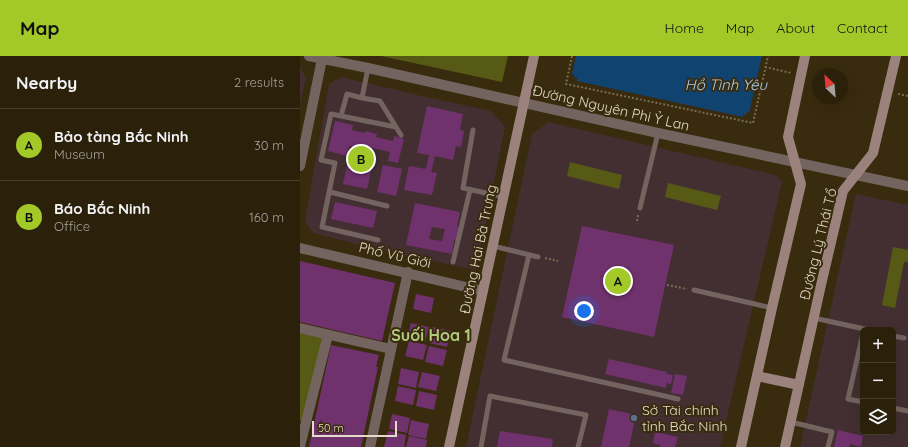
<!DOCTYPE html>
<meta charset="utf-8">
<style>
body{margin:0;font-family:Quicksand,sans-serif;background:#332813;color:#f1f3f6}
.controls{position:absolute;right:12px;bottom:12px;display:grid;overflow:hidden;border-radius:6px;box-shadow:0 4px 16px #0002}
.controls button{width:36px;height:36px;display:grid;place-items:center;padding:0;border:0;border-bottom:1px solid #473e2b;background:#2b200a;color:#f1f3f6;font:20px sans-serif}
.compass{position:absolute;left:512px;top:12px;width:36px;height:36px;border-radius:50%;background:#2b200a;box-shadow:0 4px 16px #0002;rotate:334deg}
.scale{position:absolute;left:12px;bottom:10px;width:85px;box-sizing:border-box;padding-left:4px;border:2px solid #e4dbca;border-top:0;font-size:11px;line-height:14px;white-space:nowrap;color:#e4dbca;-webkit-text-stroke:3px #392b0d;paint-order:stroke}
.you{position:absolute;left:284px;top:255px;width:14px;height:14px;margin:-10px;border:3px solid #fff;border-radius:50%;background:#1a73e8;box-shadow:0 0 0 6px #1a73e833}
.badge{display:grid;place-items:center;width:26px;height:26px;border-radius:50%;background:#a2c927;color:#111;font-size:13px;font-weight:700}
.pin{position:absolute;translate:-50% -50%;border:2px solid #fff;box-shadow:0 1px 4px #0006}
.list{margin:0;padding:0;list-style:none}
h2{display:flex;justify-content:space-between;align-items:center;height:52px;margin:0;padding:0 16px;font-size:17px}
h2 small{font-size:13px;font-weight:400;color:#a6a39c}
.list li{display:grid;grid-template-columns:26px 1fr auto;gap:12px;align-items:center;box-sizing:border-box;height:72px;padding:0 16px;border-top:1px solid #473e2b}
.list b{display:block;font-size:15px;white-space:nowrap}
.list p{margin:0;font-size:13px;white-space:nowrap;color:#a6a39c}
.list em{font-size:13px;font-style:normal;color:#a6a39c}
.icon{flex:none;width:22px;height:22px;fill:none;stroke:currentColor;stroke-width:2;stroke-linecap:round;stroke-linejoin:round}
.map{position:relative;flex:none;width:608px;height:391px;overflow:hidden}
header{display:flex;align-items:center;gap:24px;box-sizing:border-box;height:56px;padding:0 20px;background:#a2c927;color:#111}
header strong{font-size:19px}
nav{display:flex;gap:22px;margin-inline-start:auto;font-size:14px}
main{display:flex}
aside{flex:1;background:#2b200a}
.map>svg:first-child{display:block}
.commercial{fill:#432f32;fill-rule:evenodd}
.green{fill:#575a15}
.water{fill:#114371}
.building{fill:#70326d;fill-rule:evenodd}
.lines{fill:none;stroke-linecap:round;stroke-linejoin:round}
.path{stroke:#786c53;stroke-width:2;stroke-dasharray:2 2;stroke-linecap:butt}
.service{stroke:#746460;stroke-width:5}
.minor{stroke:#746460;stroke-width:10}
.tertiary{stroke:#746460;stroke-width:10}
.secondary{stroke:#9c827c;stroke-width:10}
.service-dot{fill:#5c6f8a;stroke:#392b0d;stroke-width:1.5}
.labels{text-anchor:middle;dominant-baseline:central;stroke-width:4;stroke-linejoin:round;paint-order:stroke}
.street-label{font-size:14px;fill:#e4dbca;stroke:#392b0d}
.poi-label{font-size:14px;fill:#e4dbca;stroke:#392b0d;text-anchor:start}
.water-label{font-size:15px;font-style:italic;fill:#adcdef;stroke:#392b0d}
.quarter-label{font-size:16px;font-weight:bold;fill:#b2c980;stroke:#392b0d}
</style>
<header>
<strong>Map</strong>
<nav><a>Home</a><a>Map</a><a>About</a><a>Contact</a></nav>
</header>
<main>
<aside>
<h2>Nearby<small>2 results</small></h2>
<ul class="list">
<li><span class="badge">A</span><div><b>Bảo tàng Bắc Ninh</b><p>Museum</p></div><em>30 m</em></li>
<li><span class="badge">B</span><div><b>Báo Bắc Ninh</b><p>Office</p></div><em>160 m</em></li>
</ul>
</aside>
<div class="map">
<svg width="608" height="391" viewBox="0 0 608 391">
<rect width="100%" height="100%" fill="#392b0d"/>
<path class="commercial" d="M 0,12 L 6,22 L 0,49 Z
M 41,21 L 122,40 L 191,55 L 205,71 L 176,214 L 84,195 L 13,177 L 5,165 L 29,28 Z
M 248,66 L 476,119 L 482,126 L 420,391 L 166,391 L 232,78 Z
M 556,138 L 608,149 L 608,391 L 500,391 ZM 563,274 L 593,274 L 593,376 L 563,376 Z"/>
<path class="green" d="M 81,0 L 208,0 L 202,26 Z
M 270,106 L 322,119 L 319,133 L 267,120 Z
M 368,127 L 421,140 L 417,154 L 365,141 Z
M 593,191 L 608,194 L 608,206 L 604,206 L 595,252 L 582,249 Z
M 0,272 L 28,279 L 5,366 L 0,365 Z"/>
<path class="water" d="M 276,0 L 462,0 L 449,57 L 446,56 L 446,59 L 443,59 L 443,61 L 277,25 L 277,22 L 274,21 L 274,19 L 272,18 Z"/>
<path class="building" d="M 127,50 L 163,58 L 160,74 L 164,75 L 161,91 L 156,90 L 153,104 L 135,100 L 131,116 L 137,117 L 132,139 L 104,134 L 109,110 L 126,113 L 129,99 L 117,97 Z
M 35,65 L 53,69 L 52,74 L 65,77 L 66,75 L 77,78 L 76,81 L 93,85 L 94,80 L 104,83 L 98,107 L 88,105 L 90,96 L 73,92 L 71,101 L 74,102 L 67,133 L 43,128 L 51,92 L 58,94 L 58,92 L 49,90 L 47,100 L 28,95 Z
M 83,109 L 102,113 L 96,140 L 77,136 Z
M 35,146 L 77,155 L 73,172 L 31,163 Z
M 115,147 L 160,156 L 157,171 L 161,171 L 158,185 L 154,184 L 152,198 L 106,189 ZM 132,171 L 145,173 L 142,185 L 129,183 Z
M 282,170 L 374,189 L 354,281 L 262,261 Z
M 0,205 L 95,227 L 82,285 L 0,266 Z
M 116,238 L 134,242 L 131,257 L 113,253 Z
M 111,267 L 129,271 L 125,286 L 107,282 Z
M 133,271 L 151,275 L 147,291 L 129,287 Z
M 109,285 L 127,289 L 123,304 L 105,300 Z
M 31,289 L 79,299 L 76,311 L 78,311 L 61,391 L 9,391 Z
M 129,290 L 147,294 L 143,310 L 125,306 Z
M 309,303 L 367,316 L 367,318 L 373,319 L 371,328 L 367,327 L 366,332 L 305,318 Z
M 101,312 L 119,316 L 116,332 L 98,328 Z
M 122,316 L 140,320 L 136,335 L 118,331 Z
M 375,318 L 387,320 L 383,339 L 371,337 Z
M 98,330 L 116,334 L 113,349 L 95,345 Z
M 119,335 L 137,339 L 134,354 L 116,350 Z
M 309,353 L 336,359 L 329,391 L 301,391 Z
M 92,358 L 110,362 L 107,377 L 89,373 Z
M 111,364 L 129,368 L 126,383 L 108,379 Z
M 538,374 L 563,380 L 561,391 L 550,388 L 549,391 L 534,391 Z
M 88,375 L 106,379 L 104,391 L 84,391 Z
M 200,375 L 253,383 L 252,391 L 197,391 Z
M 355,376 L 378,381 L 375,391 L 360,391 L 360,389 L 353,387 Z
M 109,380 L 127,384 L 126,391 L 106,391 Z"/>
<g class="lines">
<path class="path" d="M 272,0 L 266,28 L 453,67 L 468,0
M 465,11 L 491,17
M 598,38 L 608,40
M 337,165 L 338,159
M 245,202 L 258,205
M 367,229 L 387,233"/>
<path class="service" d="M 68,12 L 62,42 L 80,45 L 101,79
M 41,60 L 47,38 L 62,42
M 173,74 L 163,132 L 204,141
M 30,136 L 87,150
M 340,152 L 358,77
M 78,184 L 22,171 L 35,107 L 21,104 L 31,58 L 96,71
M 193,190 L 238,201
M 229,199 L 204,304 L 378,343
M 153,206 L 170,134
M 394,234 L 472,252
M 514,262 L 569,274
M 563,277 L 548,343 L 563,346
M 593,280 L 604,282
M 593,352 L 608,355
M 491,366 L 532,376 L 528,391
M 181,391 L 190,340 L 286,359 L 278,391"/>
<path class="minor" d="M 0,110 L 22,3
M 0,192 L 183,235
M 0,272 L 91,293
M 0,390 L 28,279
M 70,391 L 108,216"/>
<path class="tertiary" d="M 9,0 L 68,12 L 358,77 L 608,130"/>
<path class="secondary" d="M 457,320 L 499,329
M 149,391 L 234,0
M 441,391 L 472,252 L 501,128 L 488,81 L 505,0
M 485,391 L 521,229 L 543,135 L 573,97 L 596,0"/>
</g>
<circle class="service-dot" cx="334" cy="362" r="4"/>
<g class="labels">
<g class="street-label">
<text transform="translate(311 52) rotate(13)">Đường Nguyên Phi Ỷ Lan</text>
<text transform="translate(518 188) rotate(-76)">Đường Lý Thái Tổ</text>
<text transform="translate(178 193) rotate(-78)">Đường Hai Bà Trưng</text>
<text transform="translate(95 199) rotate(13)">Phố Vũ Giới</text>
</g>
<g class="poi-label">
<text x="342" y="354">Sở Tài chính<tspan x="342" dy="16">tỉnh Bắc Ninh</tspan></text>
</g>
<g class="water-label">
<text x="426" y="28">Hồ Tình Yêu</text>
</g>
<g class="quarter-label">
<text x="131" y="279">Suối Hoa 1</text>
</g>
</g>
</svg>
<div class="controls">
<button>+</button>
<button>−</button>
<button><svg class="icon" aria-label="layers" viewBox="0 0 24 24"><path d="M12 4l9 5-9 5-9-5zM3 14l9 5 9-5"/></svg></button>
</div>
<svg class="compass" viewBox="-18 -18 36 36"><path d="M0-13l5 13h-10z" fill="#e53935"/><path d="M0 13l5-13h-10z" fill="#a6a39c"/></svg>
<div class="scale">50 m</div>
<div class="you"></div>
<div class="pin badge" style="left:318px;top:225px">A</div>
<div class="pin badge" style="left:61px;top:103px">B</div>
</div>
</main>
